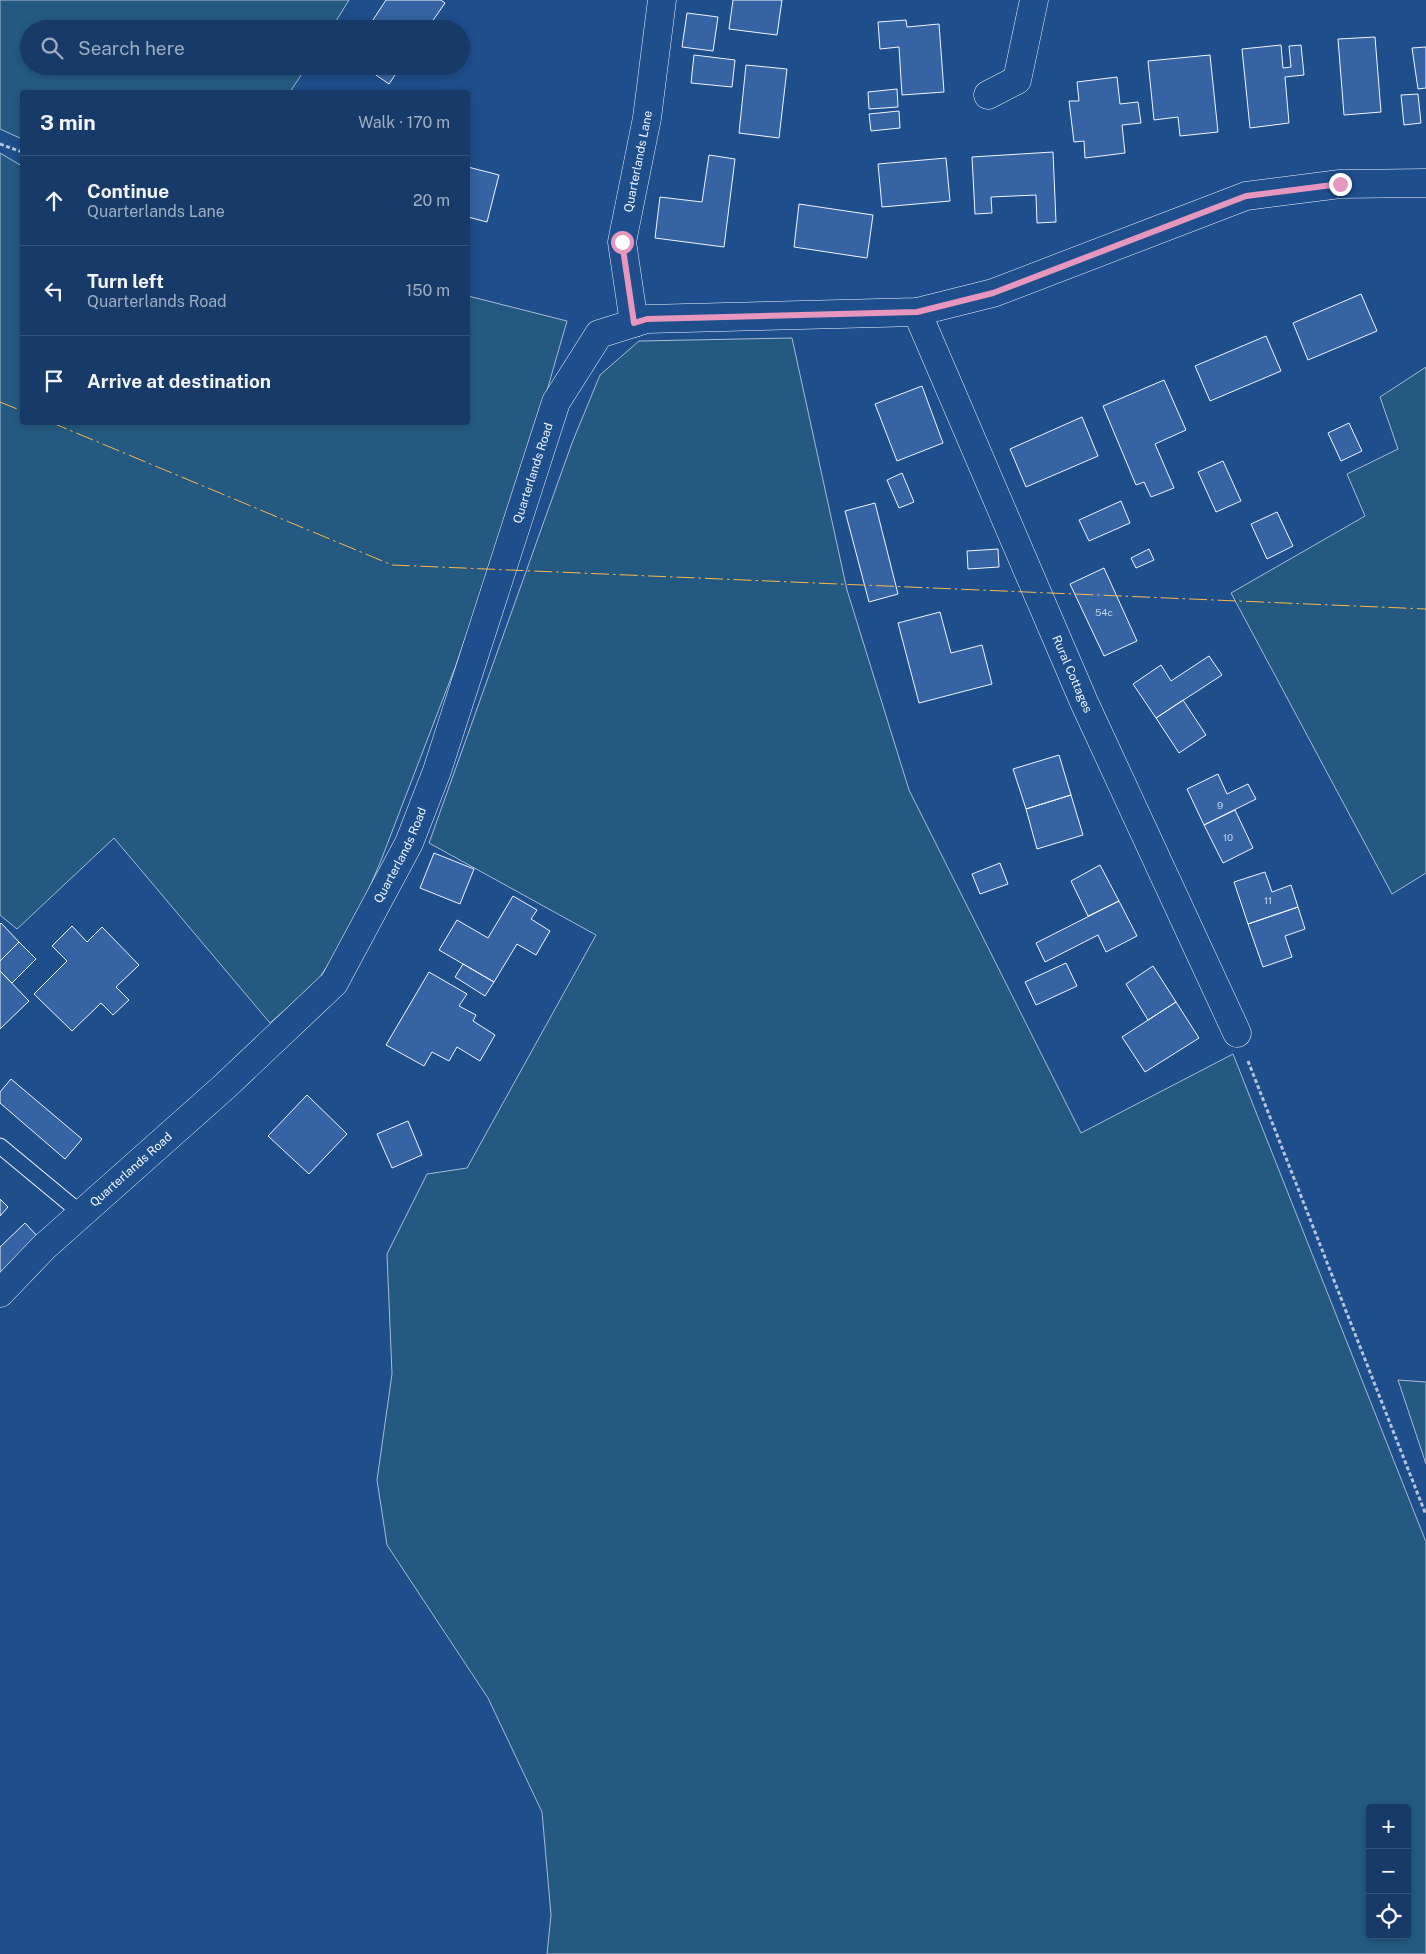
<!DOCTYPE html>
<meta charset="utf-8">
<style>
body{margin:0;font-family:"Public Sans",sans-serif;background:#20416f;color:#f1f3f6}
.controls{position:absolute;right:15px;bottom:15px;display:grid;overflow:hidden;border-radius:5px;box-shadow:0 2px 8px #0003}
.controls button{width:45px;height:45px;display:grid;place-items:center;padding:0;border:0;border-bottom:1px solid #36547d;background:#173a69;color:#f1f3f6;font:25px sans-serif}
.stop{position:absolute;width:15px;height:15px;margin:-11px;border:4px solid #e797bd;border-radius:50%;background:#fff}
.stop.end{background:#e797bd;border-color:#fff;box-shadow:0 1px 5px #0008}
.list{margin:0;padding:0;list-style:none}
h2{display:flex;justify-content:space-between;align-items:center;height:65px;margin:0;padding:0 20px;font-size:21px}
h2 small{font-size:16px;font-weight:400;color:#9eadc0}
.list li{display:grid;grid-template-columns:32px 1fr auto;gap:15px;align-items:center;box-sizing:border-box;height:90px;padding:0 20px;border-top:1px solid #36547d}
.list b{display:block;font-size:19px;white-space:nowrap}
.list p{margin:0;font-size:16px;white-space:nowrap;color:#9eadc0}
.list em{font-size:16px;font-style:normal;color:#9eadc0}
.icon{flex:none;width:28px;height:28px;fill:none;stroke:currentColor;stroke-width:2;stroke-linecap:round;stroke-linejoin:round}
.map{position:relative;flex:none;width:1426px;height:1954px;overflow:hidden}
.search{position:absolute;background:#173a69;box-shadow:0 2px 8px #0003;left:20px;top:20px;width:450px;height:55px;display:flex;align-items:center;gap:12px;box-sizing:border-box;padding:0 18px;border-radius:28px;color:#9eadc0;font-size:19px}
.panel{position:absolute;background:#173a69;box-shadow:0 2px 8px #0003;left:20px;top:90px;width:450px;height:335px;border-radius:5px}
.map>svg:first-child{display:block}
.green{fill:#245a82;stroke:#a8bbd7;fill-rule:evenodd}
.building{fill:#3563a3;stroke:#f2f6ff}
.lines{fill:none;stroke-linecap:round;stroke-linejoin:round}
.lane-casing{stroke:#f2f6ff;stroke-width:17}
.street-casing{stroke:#f2f6ff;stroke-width:29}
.path{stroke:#b3c4dc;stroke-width:3;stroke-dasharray:4 2.5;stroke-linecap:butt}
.lane{stroke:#1f4e8c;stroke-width:15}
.street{stroke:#1f4e8c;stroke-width:28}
.power{stroke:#ffb74d;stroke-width:1;stroke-dasharray:18 4 2.5 4;stroke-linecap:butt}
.route{stroke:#e797bd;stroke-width:6}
.labels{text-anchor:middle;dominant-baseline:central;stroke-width:4;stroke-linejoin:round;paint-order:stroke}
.number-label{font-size:10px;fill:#c3d1e8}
.street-label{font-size:12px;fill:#f2f6ff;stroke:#1f4e8c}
</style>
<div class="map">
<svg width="1426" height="1954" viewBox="0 0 1426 1954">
<rect width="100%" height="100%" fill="#1f4e8c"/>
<path class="green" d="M 0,0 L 349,0 L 331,29 L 29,29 L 29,66 L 307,66 L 290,92 L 22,92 L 22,139 L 0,129 Z
M 0,153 L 22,166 L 22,422 L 468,422 L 468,296 L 567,321 L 529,453 L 456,665 L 380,863 L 351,930 L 316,983 L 270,1023 L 114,838 L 17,929 L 0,915 Z
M 792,338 L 847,590 L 909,790 L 1081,1133 L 1233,1054 L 1426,1542 L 1426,1954 L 547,1954 L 551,1915 L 542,1812 L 488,1698 L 387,1545 L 377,1480 L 392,1374 L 387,1254 L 427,1174 L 467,1168 L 596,935 L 429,843 L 572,443 L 600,375 L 639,341 ZM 1370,1808 L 1407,1808 L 1407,1935 L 1370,1935 Z
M 1426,367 L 1426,873 L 1392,894 L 1231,593 L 1365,516 L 1347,474 L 1398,449 L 1380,397 Z
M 1398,1380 L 1426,1382 L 1426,1464 Z"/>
<path class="building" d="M 386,0 L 441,0 L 445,3 L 427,29 L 367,29 Z
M 733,0 L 782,0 L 777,35 L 729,29 Z
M 687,13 L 718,17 L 713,51 L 682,47 Z
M 906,20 L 907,27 L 939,24 L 944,92 L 902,95 L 899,47 L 880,49 L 878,22 Z
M 1375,37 L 1381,112 L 1344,115 L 1338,39 Z
M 1281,45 L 1283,68 L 1291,67 L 1289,46 L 1301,45 L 1304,75 L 1285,77 L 1289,123 L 1250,128 L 1242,49 Z
M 1426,47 L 1426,88 L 1418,89 L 1412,48 Z
M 694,55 L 735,60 L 732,87 L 691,83 Z
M 1210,55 L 1218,132 L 1180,136 L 1178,117 L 1154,120 L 1148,61 Z
M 746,65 L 787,69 L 779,138 L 739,133 Z
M 363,66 L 401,66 L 389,84 Z
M 1117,77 L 1120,104 L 1138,102 L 1141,123 L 1122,125 L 1125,153 L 1085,158 L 1084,141 L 1074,142 L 1069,101 L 1079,101 L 1077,82 Z
M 897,89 L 898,107 L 869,109 L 868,92 Z
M 1418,94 L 1421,123 L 1404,125 L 1401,95 Z
M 899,111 L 900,128 L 871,131 L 869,114 Z
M 1053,152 L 1056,222 L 1037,223 L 1036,195 L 991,197 L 992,213 L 975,214 L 972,157 Z
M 709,155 L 735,159 L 724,247 L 655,238 L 660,197 L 702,202 Z
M 946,158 L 950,201 L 882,207 L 878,164 Z
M 468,167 L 499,175 L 487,222 L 468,217 Z
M 799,204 L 873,215 L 867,258 L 794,247 Z
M 1361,294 L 1377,331 L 1308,360 L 1293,323 Z
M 1266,336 L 1281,371 L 1210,401 L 1195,366 Z
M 1164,380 L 1186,430 L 1155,444 L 1174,488 L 1151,497 L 1144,482 L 1136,485 L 1103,406 Z
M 922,386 L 943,443 L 897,461 L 875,404 Z
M 1082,417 L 1098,456 L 1026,487 L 1010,449 Z
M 1349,423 L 1362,451 L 1341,461 L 1328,433 Z
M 1223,461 L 1241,501 L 1216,512 L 1198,472 Z
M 902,473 L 914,502 L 899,508 L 887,480 Z
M 1121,501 L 1130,523 L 1089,541 L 1079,520 Z
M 875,503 L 898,594 L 869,602 L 845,511 Z
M 1277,512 L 1293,546 L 1267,559 L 1251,524 Z
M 998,549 L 999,567 L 968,569 L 967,551 Z
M 1149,549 L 1154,560 L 1136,568 L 1131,558 Z
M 1104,568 L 1137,641 L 1104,656 L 1070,584 Z
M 940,612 L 951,653 L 982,645 L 992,684 L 919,703 L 898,623 Z
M 1209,656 L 1222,675 L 1156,718 L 1133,684 L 1161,665 L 1171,681 Z
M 1183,700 L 1206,735 L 1179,753 L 1156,718 Z
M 1059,755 L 1071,795 L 1026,809 L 1013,769 Z
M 1218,774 L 1227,794 L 1248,784 L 1256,799 L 1204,825 L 1187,789 Z
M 1071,795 L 1083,835 L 1037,849 L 1026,809 Z
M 1235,810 L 1253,848 L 1223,863 L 1204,825 Z
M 434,853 L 474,869 L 460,904 L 420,888 Z
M 1000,863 L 1008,884 L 980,894 L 972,874 Z
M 1100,865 L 1119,901 L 1088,916 L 1071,881 Z
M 1265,872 L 1272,892 L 1291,885 L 1298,907 L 1248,924 L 1234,882 Z
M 513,896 L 537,910 L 531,919 L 550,931 L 536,955 L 517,944 L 494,982 L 439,950 L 457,920 L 488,938 Z
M 1119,901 L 1137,936 L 1106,952 L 1098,935 L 1045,962 L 1036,943 Z
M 1298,907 L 1305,929 L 1285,936 L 1292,957 L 1263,967 L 1248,924 Z
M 1,923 L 19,942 L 0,961 L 0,924 Z
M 72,926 L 87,942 L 102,927 L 139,965 L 116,987 L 129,1000 L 113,1015 L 101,1003 L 72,1031 L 34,994 L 67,961 L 52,946 Z
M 19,942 L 36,959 L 12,983 L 0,971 L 0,961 Z
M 1066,963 L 1077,986 L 1036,1005 L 1025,982 Z
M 463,964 L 494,982 L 485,996 L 455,977 Z
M 1153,966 L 1176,1002 L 1148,1020 L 1126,984 Z
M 0,971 L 29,1001 L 0,1029 Z
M 429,972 L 467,994 L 459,1006 L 476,1015 L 473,1021 L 495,1035 L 480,1061 L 457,1047 L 449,1061 L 432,1052 L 424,1066 L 386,1045 Z
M 1176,1002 L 1199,1038 L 1145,1072 L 1122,1037 Z
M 11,1079 L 82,1139 L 65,1159 L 0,1103 L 0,1092 Z
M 307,1095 L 347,1134 L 309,1174 L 268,1136 Z
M 408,1121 L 422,1155 L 392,1168 L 377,1134 Z
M 0,1199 L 8,1207 L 0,1216 Z
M 25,1223 L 41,1240 L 0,1280 L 0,1247 Z"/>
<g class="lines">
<g class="lane-casing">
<path id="lane" d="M 0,1146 L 82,1214"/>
</g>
<g class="street-casing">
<g id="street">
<path d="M 988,95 L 1017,80 L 1034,0"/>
<path id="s1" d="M 917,312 L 1084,702 L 1237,1033"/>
<path id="s2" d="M 634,323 L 622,242 L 647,118 L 662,0"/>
<path id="s3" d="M 0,1293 L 44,1247 L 224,1087 L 334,983 L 409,843 L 437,771 L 556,402 L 599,334 L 647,319 L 917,312 L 993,293 L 1246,196 L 1340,184 L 1426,183"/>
</g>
</g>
<path class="path" d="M 0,144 L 22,152
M 1248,1061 L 1426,1515"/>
<use href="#lane" class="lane"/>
<use href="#street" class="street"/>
<path class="power" d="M 0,402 L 22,411
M 50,422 L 392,565 L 1426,609"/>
</g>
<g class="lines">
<path class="route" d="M 622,242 L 634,323 L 647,319 L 917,312 L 993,293 L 1246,196 L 1340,184"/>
</g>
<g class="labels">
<g class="number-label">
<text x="1104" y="612">54c</text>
<text x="1220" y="805">9</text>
<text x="1228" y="837">10</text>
<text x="1268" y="900">11</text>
</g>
<g class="street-label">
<text stroke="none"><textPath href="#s2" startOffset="164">Quarterlands Lane</textPath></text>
<text stroke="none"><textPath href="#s3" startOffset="1005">Quarterlands Road</textPath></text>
<text stroke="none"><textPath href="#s1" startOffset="394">Rural Cottages</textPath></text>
<text stroke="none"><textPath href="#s3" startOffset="600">Quarterlands Road</textPath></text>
<text stroke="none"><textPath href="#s3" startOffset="180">Quarterlands Road</textPath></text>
</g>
</g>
</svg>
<div class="controls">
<button>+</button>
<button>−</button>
<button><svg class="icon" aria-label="locate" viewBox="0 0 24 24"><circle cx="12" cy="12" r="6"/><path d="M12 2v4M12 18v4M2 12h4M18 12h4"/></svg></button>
</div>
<div class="stop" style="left:622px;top:242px"></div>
<div class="stop end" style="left:1340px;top:184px"></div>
<div class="search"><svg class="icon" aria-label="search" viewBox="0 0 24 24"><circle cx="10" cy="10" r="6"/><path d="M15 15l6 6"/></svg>Search here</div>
<section class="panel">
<h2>3 min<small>Walk · 170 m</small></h2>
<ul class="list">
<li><svg class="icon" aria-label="ahead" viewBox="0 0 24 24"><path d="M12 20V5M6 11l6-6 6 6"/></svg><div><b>Continue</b><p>Quarterlands Lane</p></div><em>20 m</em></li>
<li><svg class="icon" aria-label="left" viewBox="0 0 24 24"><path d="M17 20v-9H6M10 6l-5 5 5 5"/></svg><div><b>Turn left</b><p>Quarterlands Road</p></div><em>150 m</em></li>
<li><svg class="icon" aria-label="arrive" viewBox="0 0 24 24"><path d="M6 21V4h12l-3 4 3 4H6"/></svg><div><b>Arrive at destination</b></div></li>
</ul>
</section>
</div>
